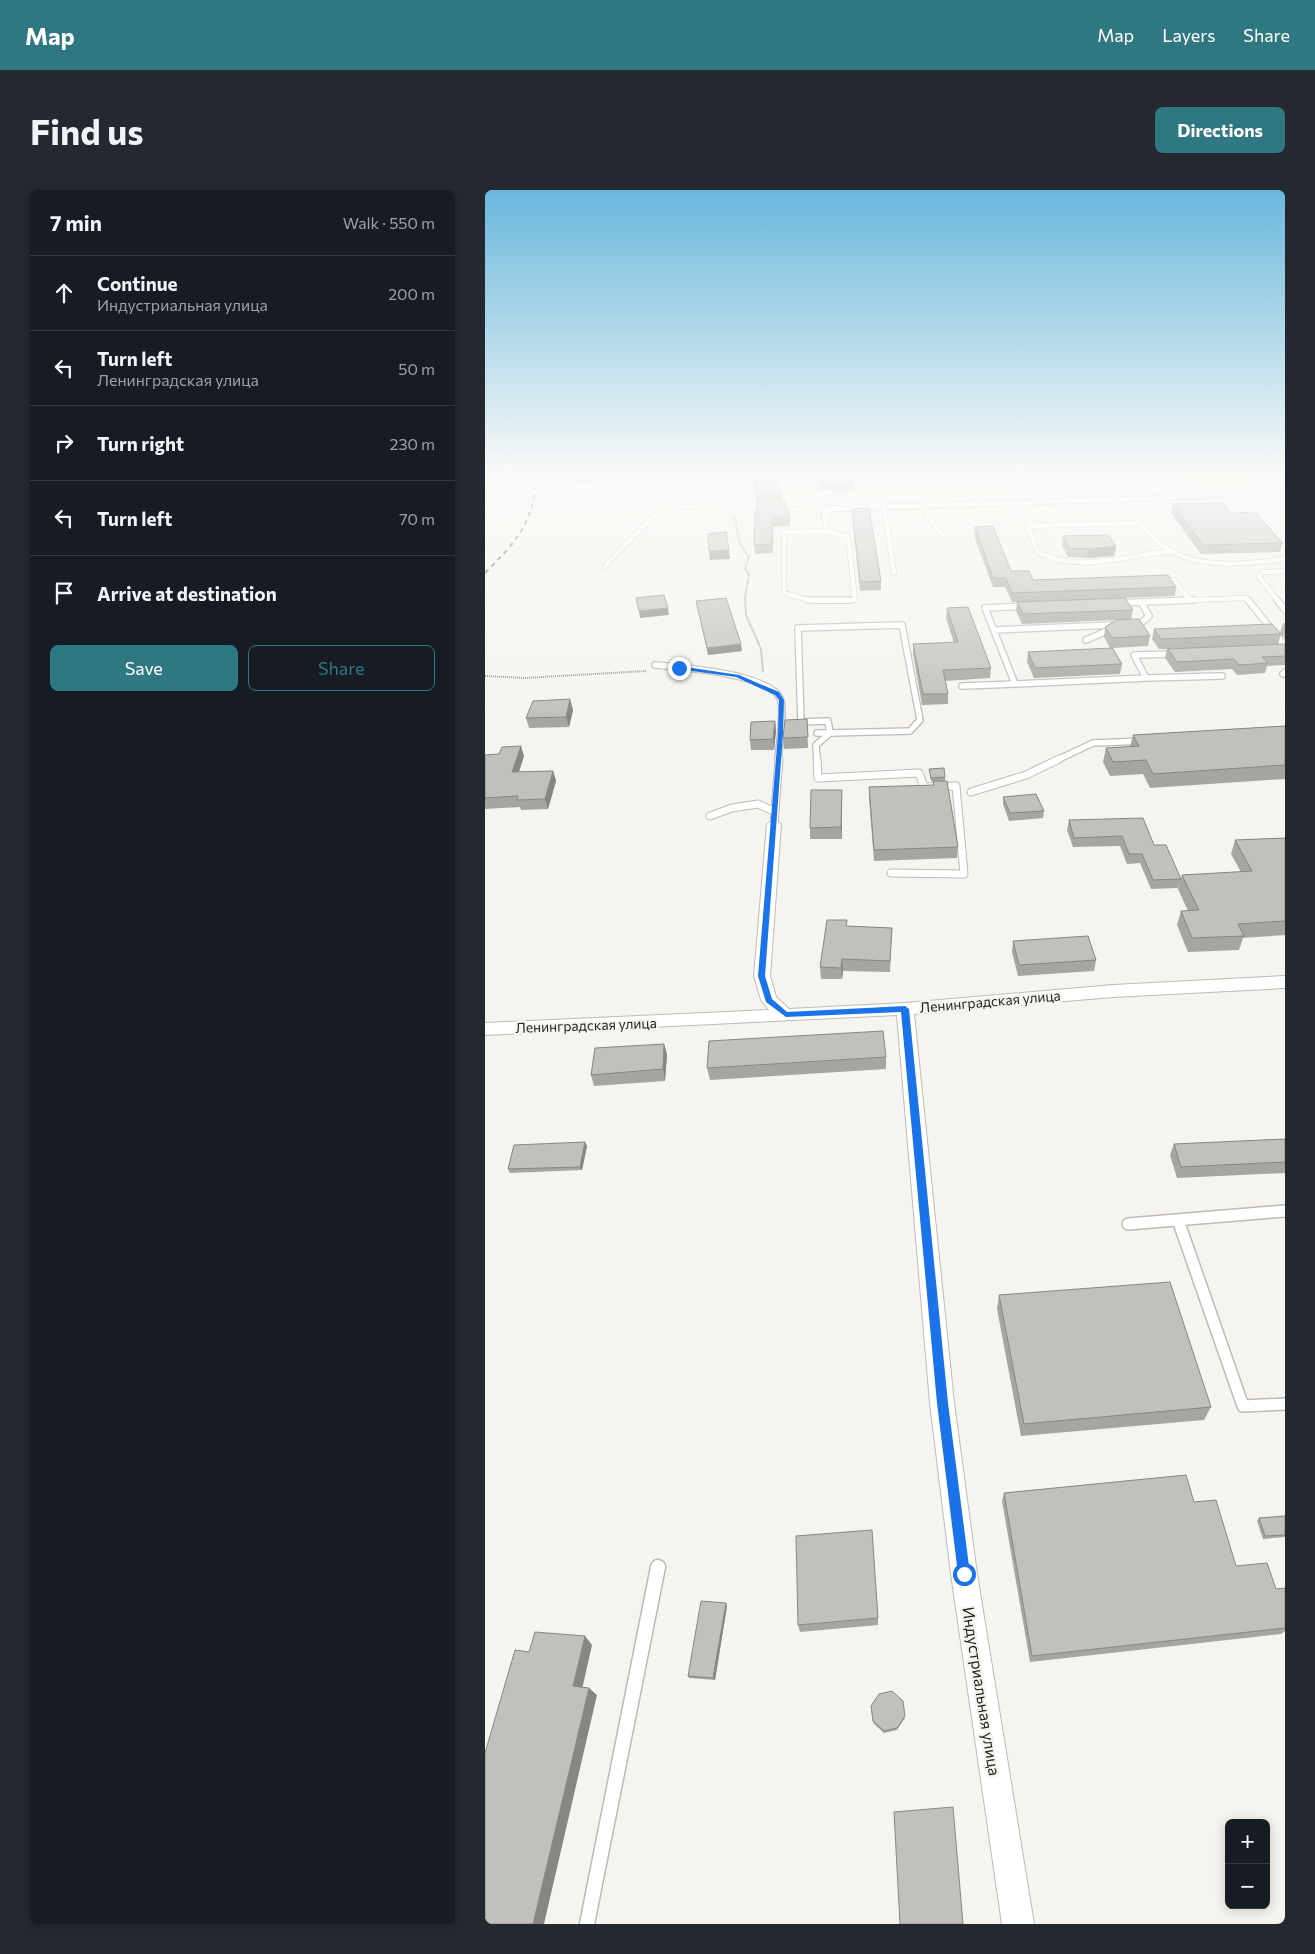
<!DOCTYPE html>
<meta charset="utf-8">
<style>
body{margin:0;font-family:Commissioner,sans-serif;background:#242831;color:#f1f3f6}
.controls{position:absolute;right:15px;bottom:15px;display:grid;overflow:hidden;border-radius:8px;box-shadow:0 2px 12px #0003}
.controls button{width:45px;height:45px;display:grid;place-items:center;padding:0;border:0;border-bottom:1px solid #363941;background:#171b24;color:#f1f3f6;font:25px sans-serif}
.stop{position:absolute;width:15px;height:15px;margin:-11px;border:4px solid #1a73e8;border-radius:50%;background:#fff}
.stop.end{background:#1a73e8;border-color:#fff;box-shadow:0 1px 5px #0008}
.list{margin:0;padding:0;list-style:none}
h2{display:flex;justify-content:space-between;align-items:center;height:65px;margin:0;padding:0 20px;font-size:21px}
h2 small{font-size:16px;font-weight:400;color:#9ea1a6}
.list li{display:grid;grid-template-columns:32px 1fr auto;gap:15px;align-items:center;box-sizing:border-box;height:75px;padding:0 20px;border-top:1px solid #363941}
.list b{display:block;font-size:19px;white-space:nowrap}
.list p{margin:0;font-size:16px;white-space:nowrap;color:#9ea1a6}
.list em{font-size:16px;font-style:normal;color:#9ea1a6}
.actions{display:flex;gap:10px;padding:15px 20px}
.actions a{flex:1;padding:11px 0;border:1px solid #2f7781;border-radius:8px;text-align:center;font-size:18px;color:#2f7781}
.actions .main{background:#2f7781;color:#fff}
.icon{flex:none;width:28px;height:28px;fill:none;stroke:currentColor;stroke-width:2;stroke-linecap:round;stroke-linejoin:round}
.map{position:relative;flex:none;width:800px;height:1734px;overflow:hidden;border-radius:8px}
header{display:flex;align-items:center;gap:30px;box-sizing:border-box;height:70px;padding:0 25px;background:#2f7781;color:#fff}
header strong{font-size:24px}
nav{display:flex;gap:28px;margin-inline-start:auto;font-size:18px}
.intro{display:flex;align-items:center;justify-content:space-between;box-sizing:border-box;height:120px;padding:0 30px}
h1{margin:0;font-size:35px}
.button{padding:12px 22px;border-radius:8px;background:#2f7781;color:#fff;font-size:18px;font-weight:700}
main{display:flex;gap:30px;padding:0 30px}
aside{flex:1;background:#171b24;border-radius:8px;box-shadow:0 2px 12px #0003}
.map>svg:first-child{display:block}
.green{fill:#f7dba0}
.lines{fill:none;stroke-linecap:round;stroke-linejoin:round}
.lane-far5-casing{stroke:#bebbb7;stroke-width:5.5}
.lane-far4-casing{stroke:#bebbb7;stroke-width:8}
.lane-far3-casing{stroke:#bebbb7;stroke-width:9}
.lane-far2-casing{stroke:#bebbb7;stroke-width:11}
.lane-far1-casing{stroke:#bebbb7;stroke-width:14}
.lane-casing{stroke:#bebbb7;stroke-width:17}
.street-casing{stroke:#bebbb7;stroke-width:2}
.path{stroke:#92908c;stroke-width:2;stroke-dasharray:1 1;stroke-linecap:butt}
.lane-far5{stroke:#fff;stroke-width:4.5}
.lane-far4{stroke:#fff;stroke-width:5.5}
.lane-far3{stroke:#fff;stroke-width:7}
.lane-far2{stroke:#fff;stroke-width:9}
.lane-far1{stroke:#fff;stroke-width:11}
.lane{stroke:#fff;stroke-width:14}
.street{fill:#fff;fill-rule:evenodd}
.rail{stroke:#5b5a57;stroke-width:2;stroke-dasharray:4.5 4.5;stroke-linecap:butt}
.wall{fill:#a7a5a1}
.shaded-wall{fill:#888683}
.building{fill:#c2c0bb;stroke:#888683}
.route{fill:#1a73e8}
.labels{text-anchor:middle;dominant-baseline:central;stroke-width:5;stroke-linejoin:round;paint-order:stroke}
.street-label{font-size:14px;fill:#252422;stroke:#f6f4ef}
.near-street-label{font-size:16px;fill:#252422;stroke:#f6f4ef}
</style>
<header>
<strong>Map</strong>
<nav><a>Map</a><a>Layers</a><a>Share</a></nav>
</header>
<div class="intro"><h1>Find us</h1><a class="button">Directions</a></div>
<main>
<aside>
<h2>7 min<small>Walk · 550 m</small></h2>
<ul class="list">
<li><svg class="icon" aria-label="ahead" viewBox="0 0 24 24"><path d="M12 20V5M6 11l6-6 6 6"/></svg><div><b>Continue</b><p>Индустриальная улица</p></div><em>200 m</em></li>
<li><svg class="icon" aria-label="left" viewBox="0 0 24 24"><path d="M17 20v-9H6M10 6l-5 5 5 5"/></svg><div><b>Turn left</b><p>Ленинградская улица</p></div><em>50 m</em></li>
<li><svg class="icon" aria-label="right" viewBox="0 0 24 24"><path d="M7 20v-9h11M14 6l5 5-5 5"/></svg><div><b>Turn right</b></div><em>230 m</em></li>
<li><svg class="icon" aria-label="left" viewBox="0 0 24 24"><path d="M17 20v-9H6M10 6l-5 5 5 5"/></svg><div><b>Turn left</b></div><em>70 m</em></li>
<li><svg class="icon" aria-label="arrive" viewBox="0 0 24 24"><path d="M6 21V4h12l-3 4 3 4H6"/></svg><div><b>Arrive at destination</b></div></li>
</ul>
<div class="actions"><a class="main">Save</a><a>Share</a></div>
</aside>
<div class="map">
<svg width="800" height="1734" viewBox="0 0 800 1734">
<rect width="100%" height="100%" fill="#f6f4ef"/>
<path class="green" d="M 665,284 L 792,284 L 746,296 Z"/>
<g class="lines">
<g class="lane-far5-casing">
<path id="lane-far5" d="M 72,284 L 69,298 L 142,295
M 589,310 L 573,304 L 571,298 C 582,291 607,290 618,297 C 641,313 659,343 681,358 C 712,379 765,375 800,368
M 438,314 L 443,328 L 459,347
M 764,327 L 775,327 L 800,354
M 340,328 L 342,341
M 654,333 L 543,336 L 552,362 C 597,384 641,365 688,361
M 342,341 L 363,347 L 370,410 L 327,411 L 299,403 L 299,342 Z
M 120,376 L 169,325 L 192,317 L 389,312 L 399,317 L 409,383
M 675,390 L 689,390 L 705,410
M 675,411 L 761,408 L 764,411
M 793,411 L 774,387 L 777,382 L 800,381"/>
</g>
<g class="lane-far4-casing">
<path id="lane-far4" d="M 324,410 L 365,410
M 763,410 L 799,455
M 792,410 L 800,420
M 633,413 L 707,410
M 543,416 L 500,418 L 530,494 L 661,488 L 649,465 L 692,464
M 417,435 L 435,530 L 425,541 L 345,543 L 343,531 L 316,532 L 313,438 Z
M 509,440 L 655,434 L 664,426 L 656,412
M 601,450 L 622,441 L 628,435
M 170,475 C 196,477 283,484 295,508 C 300,518 294,558 293,570
M 798,484 L 800,482
M 661,488 L 737,486
M 477,496 L 530,494
M 332,543 L 345,543
M 332,570 L 331,555 L 345,543
M 572,570 L 608,553 L 659,551"/>
</g>
<g class="lane-far3-casing">
<path id="lane-far3" d="M 332,569 L 333,588 L 434,583 L 439,597 L 471,596 L 479,684 L 406,683
M 486,602 L 541,585 L 574,569
M 225,626 L 247,618 L 273,614 L 290,622
M 289,634 L 294,569"/>
</g>
<g class="lane-far2-casing">
<path id="lane-far2" d="M 796,1021 L 800,1021"/>
</g>
<g class="lane-far1-casing">
<path id="lane-far1" d="M 693,1030 L 758,1216 L 800,1214
M 643,1034 L 800,1021"/>
</g>
<g class="lane-casing">
<path id="lane" d="M 102,1734 L 173,1377"/>
</g>
<g class="street-casing">
<path id="street" d="M 800,302 L 800,306 L 348,321 L 343,330 L 336,328 L 339,320 L 346,316 Z
M 289,630 L 296,634 L 285,786 L 291,807 L 304,819 L 420,813 L 628,795 L 800,786 L 800,798 L 628,807 L 429,824 L 469,1213 L 492,1384 L 549,1734 L 517,1734 L 466,1384 L 445,1213 L 412,825 L 0,845 L 0,833 L 284,820 L 276,810 L 269,786 L 282,634 Z"/>
</g>
<path class="path" d="M 248,327 L 251,332 L 254,352 L 264,367 L 260,378 L 264,384 L 260,408 L 261,425 L 276,459 L 278,482
M 0,486 L 40,488 L 161,481"/>
<use href="#lane-far5" class="lane-far5"/>
<use href="#lane-far4" class="lane-far4"/>
<use href="#lane-far3" class="lane-far3"/>
<use href="#lane-far2" class="lane-far2"/>
<use href="#lane-far1" class="lane-far1"/>
<use href="#lane" class="lane"/>
<use href="#street" class="street"/>
<path class="rail" d="M 0,383 C 34,349 48,333 52,284"/>
</g>
<path class="wall" d="M 86,284 L 146,284 L 144,291 L 87,293 Z
M 269,284 L 296,302 L 297,310 L 305,327 L 305,336 L 288,337 L 288,363 L 270,364 L 269,355 L 272,321 Z
M 371,284 L 367,301 L 334,300 L 334,292 Z
M 688,314 L 747,323 L 798,353 L 795,362 L 716,364 L 686,323 Z
M 367,319 L 396,391 L 396,400 L 375,401 L 367,328 Z
M 490,337 L 526,381 L 548,390 L 691,397 L 690,406 L 640,408 L 648,420 L 646,429 L 665,446 L 663,456 L 628,458 L 637,474 L 635,484 L 549,488 L 542,472 L 543,462 L 625,458 L 619,447 L 620,437 L 631,430 L 537,434 L 531,421 L 532,412 L 527,412 L 520,397 L 508,397 L 489,346 Z
M 578,346 L 631,356 L 629,366 L 602,368 L 583,367 L 577,355 Z
M 211,411 L 257,461 L 223,465 Z
M 462,418 L 506,478 L 505,488 L 460,491 L 463,504 L 463,514 L 437,515 L 428,464 L 428,454 L 469,453 L 461,428 Z
M 798,433 L 800,433 L 800,449 L 795,443 Z
M 669,439 L 796,444 L 793,454 L 799,454 L 800,453 L 800,475 L 782,476 L 780,483 L 752,485 L 747,479 L 690,482 L 680,468 L 682,459 L 674,459 L 667,449 Z
M 85,509 L 88,520 L 84,537 L 44,538 L 41,528 Z
M 322,529 L 323,558 L 299,559 L 298,548 Z
M 290,531 L 291,541 L 289,560 L 266,560 L 265,550 Z
M 800,536 L 800,589 L 665,598 L 658,584 L 625,586 L 618,572 L 621,558 L 645,557 L 648,545 Z
M 0,565 L 39,566 L 34,582 L 68,581 L 71,591 L 63,619 L 36,620 L 35,617 L 0,619 Z
M 444,579 L 460,587 L 460,591 L 473,657 L 472,668 L 389,671 L 384,608 L 384,597 L 448,595 L 448,591 L 446,591 Z
M 518,607 L 559,621 L 558,628 L 524,631 L 518,614 Z
M 357,611 L 357,649 L 325,649 L 325,638 Z
M 584,630 L 669,655 L 696,689 L 693,698 L 666,699 L 655,673 L 642,674 L 635,656 L 588,657 L 582,640 Z
M 800,648 L 800,745 L 758,748 L 754,760 L 703,762 L 692,735 L 696,721 L 703,721 L 693,699 L 697,685 L 756,682 L 746,664 L 750,650 Z
M 362,736 L 407,738 L 405,782 L 358,781 L 357,789 L 336,789 L 335,777 Z
M 528,751 L 611,770 L 609,781 L 533,786 L 527,762 Z
M 179,854 L 182,865 L 180,891 L 109,896 L 106,885 Z
M 401,867 L 401,879 L 225,890 L 222,878 Z
M 800,949 L 800,983 L 692,988 L 685,965 L 689,954 Z
M 102,956 L 97,980 L 25,983 L 23,979 Z
M 514,1105 L 726,1217 L 719,1230 L 536,1246 L 512,1119 Z
M 519,1303 L 709,1312 L 751,1376 L 791,1399 L 800,1398 L 800,1441 L 796,1444 L 545,1472 L 517,1311 Z
M 800,1326 L 800,1347 L 778,1349 L 772,1331 L 774,1328 Z
M 242,1416 L 230,1490 L 204,1488 L 203,1486 Z
M 393,1428 L 393,1435 L 315,1442 L 313,1435 Z
M 386,1516 L 420,1528 L 412,1540 L 399,1543 L 388,1533 Z"/>
<path class="shaded-wall" d="M 143,284 L 146,284 L 144,291 Z
M 369,284 L 371,284 L 367,301 L 366,293 Z
M 631,356 L 629,366 L 602,368 L 604,359 Z
M 244,360 L 245,369 L 225,370 L 224,361 Z
M 183,418 L 184,425 L 155,428 L 154,421 Z
M 256,454 L 257,461 L 223,465 L 222,458 Z
M 85,509 L 88,520 L 84,537 L 81,527 Z
M 290,531 L 291,541 L 289,560 L 288,549 Z
M 36,556 L 39,566 L 30,593 L 27,582 Z
M 68,581 L 71,591 L 63,619 L 60,609 Z
M 357,600 L 357,649 L 356,637 Z
M 357,769 L 358,781 L 357,789 L 356,778 Z
M 179,854 L 182,865 L 180,891 L 178,879 Z
M 100,952 L 102,956 L 97,980 L 95,977 Z
M 241,1413 L 242,1416 L 230,1490 L 228,1488 Z
M 100,1446 L 107,1455 L 96,1504 L 88,1496 Z
M 104,1498 L 112,1505 L 59,1734 L 48,1734 Z"/>
<path class="building" d="M 269,284 L 290,284 L 296,302 L 271,302 Z
M 337,284 L 369,284 L 366,293 L 334,292 Z
M 271,310 L 299,310 L 305,327 L 287,328 L 287,354 L 269,355 L 270,321 L 272,321 Z
M 737,313 L 747,323 L 770,322 L 798,353 L 718,355 L 688,314 Z
M 384,318 L 396,391 L 375,392 L 367,319 Z
M 508,336 L 526,381 L 544,381 L 548,390 L 683,385 L 691,397 L 527,403 L 521,388 L 508,388 L 490,337 Z
M 241,342 L 244,360 L 224,361 L 223,344 Z
M 623,345 L 631,356 L 604,359 L 584,358 L 578,346 Z
M 179,405 L 183,418 L 154,421 L 151,408 Z
M 241,408 L 256,454 L 222,458 L 211,411 Z
M 640,408 L 648,420 L 538,424 L 532,412 Z
M 483,417 L 506,478 L 458,480 L 463,504 L 438,504 L 428,454 L 473,452 L 462,418 Z
M 654,429 L 665,446 L 627,448 L 620,437 L 632,430 Z
M 787,434 L 796,444 L 676,449 L 669,439 Z
M 800,453 L 800,466 L 777,467 L 783,473 L 754,475 L 749,469 L 692,472 L 683,459 L 799,454 Z
M 627,458 L 637,474 L 550,478 L 543,462 Z
M 85,509 L 81,527 L 41,528 L 48,511 Z
M 322,529 L 323,547 L 298,548 L 300,530 Z
M 290,531 L 288,549 L 265,550 L 266,532 Z
M 800,536 L 800,575 L 668,584 L 661,570 L 628,572 L 621,558 L 654,556 L 648,545 Z
M 36,556 L 27,582 L 68,581 L 60,609 L 32,610 L 33,606 L 0,608 L 0,565 L 14,564 L 17,557 Z
M 459,578 L 460,587 L 446,588 L 444,579 Z
M 448,591 L 462,591 L 473,657 L 389,660 L 384,597 L 449,595 Z
M 326,600 L 357,600 L 356,637 L 325,638 Z
M 551,604 L 559,621 L 525,623 L 518,607 Z
M 658,628 L 669,655 L 681,655 L 696,689 L 668,690 L 657,664 L 644,664 L 637,646 L 589,648 L 584,630 Z
M 800,648 L 800,731 L 753,734 L 759,746 L 707,748 L 696,721 L 714,720 L 697,685 L 767,681 L 750,650 Z
M 342,730 L 362,730 L 361,736 L 407,738 L 405,771 L 357,769 L 356,778 L 335,777 Z
M 603,746 L 611,770 L 534,775 L 528,751 Z
M 398,841 L 401,867 L 222,878 L 224,851 Z
M 179,854 L 178,879 L 106,885 L 110,858 Z
M 800,949 L 800,972 L 696,977 L 689,954 Z
M 100,952 L 95,977 L 23,979 L 29,955 Z
M 685,1092 L 726,1217 L 539,1234 L 514,1105 Z
M 701,1285 L 709,1312 L 731,1310 L 751,1376 L 782,1373 L 791,1399 L 800,1398 L 800,1438 L 547,1466 L 519,1303 Z
M 800,1326 L 800,1345 L 780,1346 L 774,1328 Z
M 387,1340 L 393,1428 L 313,1435 L 311,1346 Z
M 216,1411 L 241,1413 L 228,1488 L 203,1486 Z
M 50,1442 L 100,1446 L 88,1496 L 104,1498 L 48,1734 L 0,1734 L 0,1563 L 30,1460 L 44,1462 Z
M 407,1501 L 418,1511 L 420,1526 L 412,1538 L 399,1541 L 388,1531 L 386,1516 L 394,1504 Z
M 468,1617 L 478,1734 L 415,1734 L 409,1622 Z"/>
<linearGradient id="sky" x2="0" y2="1"><stop stop-color="#6ab7dc"/><stop offset="0.54" stop-color="#fbfaf8"/><stop offset="1" stop-color="#fbfaf8" stop-opacity="0"/></linearGradient>
<rect width="800" height="527" fill="url(#sky)"/>
<path class="route" d="M 194,476 L 254,485 L 294,502 L 299,510 L 298,544 L 280,786 L 287,809 L 302,822 L 420,816 L 424,819 L 463,1213 L 485,1384 L 483,1388 L 479,1390 L 474,1388 L 473,1384 L 452,1213 L 416,822 L 301,827 L 281,812 L 273,786 L 293,544 L 294,510 L 290,505 L 251,487 L 192,479 Z"/>
<g class="labels">
<g class="street-label">
<text transform="translate(505 811) rotate(-5)">Ленинградская улица</text>
<text transform="translate(101 835) rotate(-2)">Ленинградская улица</text>
</g>
<g class="near-street-label">
<text transform="translate(497 1501) rotate(81)">Индустриальная улица</text>
</g>
</g>
</svg>
<div class="controls">
<button>+</button>
<button>−</button>
</div>
<div class="stop" style="left:479px;top:1384px"></div>
<div class="stop end" style="left:194px;top:478px"></div>
</div>
</main>
